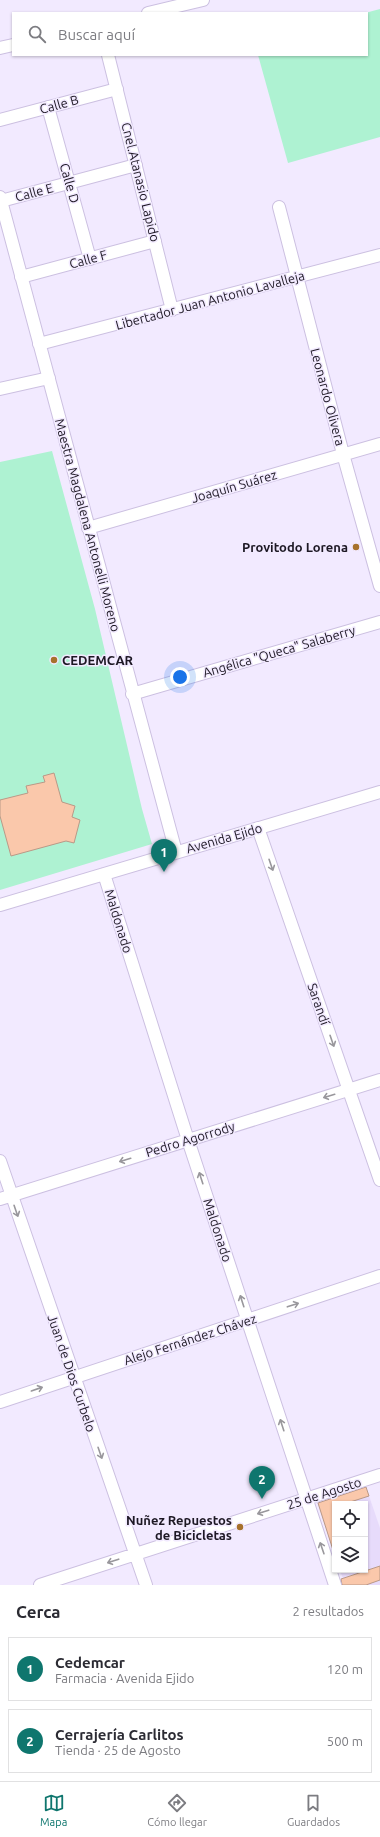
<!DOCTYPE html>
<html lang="es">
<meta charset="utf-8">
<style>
body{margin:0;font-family:Ubuntu,sans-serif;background:#f7f7f7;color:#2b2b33}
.controls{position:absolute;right:12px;bottom:12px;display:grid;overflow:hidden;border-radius:0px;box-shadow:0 1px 3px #0004}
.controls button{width:36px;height:36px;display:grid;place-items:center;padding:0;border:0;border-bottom:1px solid #e1e1e2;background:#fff;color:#2b2b33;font:20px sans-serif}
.you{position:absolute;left:180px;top:677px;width:14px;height:14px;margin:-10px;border:3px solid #fff;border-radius:50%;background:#1a73e8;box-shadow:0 0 0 6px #1a73e833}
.badge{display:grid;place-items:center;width:26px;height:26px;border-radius:50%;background:#0f766e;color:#fff;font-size:13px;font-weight:700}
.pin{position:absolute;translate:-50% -33px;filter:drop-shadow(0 1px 2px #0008)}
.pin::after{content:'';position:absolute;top:21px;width:14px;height:12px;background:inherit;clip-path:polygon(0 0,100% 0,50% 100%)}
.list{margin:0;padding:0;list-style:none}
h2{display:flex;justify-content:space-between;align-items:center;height:52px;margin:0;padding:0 16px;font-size:17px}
h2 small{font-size:13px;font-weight:400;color:#7c7c81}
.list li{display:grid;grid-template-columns:26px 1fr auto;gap:12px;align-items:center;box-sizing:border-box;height:64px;margin:0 8px 8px;padding:0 8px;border:1px solid #e1e1e2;border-radius:0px}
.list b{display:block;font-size:15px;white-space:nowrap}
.list p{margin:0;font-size:13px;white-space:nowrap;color:#7c7c81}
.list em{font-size:13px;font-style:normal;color:#7c7c81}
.icon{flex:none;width:22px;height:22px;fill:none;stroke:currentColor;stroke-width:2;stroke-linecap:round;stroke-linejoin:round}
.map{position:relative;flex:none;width:380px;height:1585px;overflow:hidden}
.search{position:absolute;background:#fff;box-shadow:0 1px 3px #0004;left:12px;right:12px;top:12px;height:44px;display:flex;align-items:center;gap:10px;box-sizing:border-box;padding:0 14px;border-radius:0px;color:#7c7c81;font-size:15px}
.sheet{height:196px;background:#fff}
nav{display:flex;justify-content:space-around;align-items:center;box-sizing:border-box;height:56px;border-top:1px solid #e1e1e2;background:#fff;font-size:11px;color:#7c7c81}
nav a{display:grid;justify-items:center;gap:2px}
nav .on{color:#0f766e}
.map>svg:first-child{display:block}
.built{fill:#e7dbfb}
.green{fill:#aef2d2}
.building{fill:#fac8ab;stroke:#ba9987}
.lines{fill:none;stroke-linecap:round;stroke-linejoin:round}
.street-casing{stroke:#ccc0e1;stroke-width:14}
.street{stroke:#fff;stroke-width:12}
.oneway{stroke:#99979c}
.poi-dot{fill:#a7722c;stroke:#f2eaff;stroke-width:1.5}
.labels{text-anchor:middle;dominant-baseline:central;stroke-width:3;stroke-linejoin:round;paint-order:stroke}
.street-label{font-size:13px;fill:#1d1824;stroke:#f2eaff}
.poi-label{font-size:13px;font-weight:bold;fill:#1d1824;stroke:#f2eaff;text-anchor:end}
</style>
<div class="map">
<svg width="380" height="1585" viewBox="0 0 380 1585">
<rect width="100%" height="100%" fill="#f2eaff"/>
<path class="built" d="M 366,1487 L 380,1528 L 380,1585 L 345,1585 L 340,1570 L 365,1570 L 365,1504 L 335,1504 L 335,1555 L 317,1502 Z"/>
<path class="green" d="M 380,9 L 380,137 L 288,163 L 258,55 L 367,55 L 367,13 L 365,13 Z
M 52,451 L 95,609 L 142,809 L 152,844 L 0,890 L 0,462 Z"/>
<path class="building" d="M 54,773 L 62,802 L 75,806 L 72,817 L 80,820 L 74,843 L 66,841 L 11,856 L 0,816 L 0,800 L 28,793 L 26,786 L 45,782 L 43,776 Z
M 366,1487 L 369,1496 L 344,1504 L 335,1504 L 335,1550 L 333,1550 L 318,1503 Z
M 380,1566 L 380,1580 L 366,1585 L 342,1585 L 341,1579 Z"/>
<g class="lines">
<g class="street-casing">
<path id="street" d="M 148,13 L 203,0
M 0,48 L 13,45
M 108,55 L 172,310
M 48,107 L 90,259
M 0,120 L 117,89
M 0,197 L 176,852
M 1,201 L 136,165
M 279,207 L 343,454 L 380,586
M 21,277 L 155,241
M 39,344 L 380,255
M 0,389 L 49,378
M 88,528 L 380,444
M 132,694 L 380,622
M 258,828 L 380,1180
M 104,874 L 188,1140 L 335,1585
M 0,905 L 380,792
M 0,1161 L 146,1585
M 0,1199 L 380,1080
M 0,1402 L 380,1276
M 40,1585 L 380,1475"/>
</g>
<use href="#street" class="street"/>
</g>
<defs><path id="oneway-shaft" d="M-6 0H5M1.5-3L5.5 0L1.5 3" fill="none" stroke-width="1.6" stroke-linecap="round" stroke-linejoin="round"/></defs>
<g class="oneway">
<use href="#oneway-shaft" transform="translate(271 865) rotate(71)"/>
<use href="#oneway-shaft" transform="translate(332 1041) rotate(71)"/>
<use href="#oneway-shaft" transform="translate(329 1096) rotate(163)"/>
<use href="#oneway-shaft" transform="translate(125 1160) rotate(163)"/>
<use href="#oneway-shaft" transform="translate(201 1178) rotate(-108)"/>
<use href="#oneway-shaft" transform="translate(16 1211) rotate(71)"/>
<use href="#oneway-shaft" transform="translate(242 1301) rotate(-108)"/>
<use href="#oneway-shaft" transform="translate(293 1305) rotate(-18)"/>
<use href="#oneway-shaft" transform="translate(37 1389) rotate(-19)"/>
<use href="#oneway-shaft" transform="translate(282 1425) rotate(-108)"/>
<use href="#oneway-shaft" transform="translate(100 1453) rotate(71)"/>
<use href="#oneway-shaft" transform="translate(263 1512) rotate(162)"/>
<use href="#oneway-shaft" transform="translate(322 1548) rotate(-109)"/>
<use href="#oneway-shaft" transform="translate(113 1561) rotate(162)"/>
</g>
<g class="poi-dot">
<circle cx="356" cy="547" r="4"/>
<circle cx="54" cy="660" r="4"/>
<circle cx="240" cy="1527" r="4"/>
</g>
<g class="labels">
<g class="street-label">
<text transform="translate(59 104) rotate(-15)">Calle B</text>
<text transform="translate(141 182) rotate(76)">Cnel.Atanasio Lapido</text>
<text transform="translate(70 183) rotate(74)">Calle D</text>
<text transform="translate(34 192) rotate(-15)">Calle E</text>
<text transform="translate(88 259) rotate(-15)">Calle F</text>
<text transform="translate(210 300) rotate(-15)">Libertador Juan Antonio Lavalleja</text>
<text transform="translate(328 397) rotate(75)">Leonardo Olivera</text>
<text transform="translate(234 486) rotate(-16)">Joaquín Suárez</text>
<text transform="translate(88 525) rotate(75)">Maestra Magdalena Antonelli Moreno</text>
<text transform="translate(279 651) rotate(-16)">Angélica "Queca" Salaberry</text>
<text transform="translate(224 838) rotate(-16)">Avenida Ejido</text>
<text transform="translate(119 921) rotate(73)">Maldonado</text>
<text transform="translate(319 1004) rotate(71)">Sarandí</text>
<text transform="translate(190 1139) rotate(-17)">Pedro Agorrody</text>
<text transform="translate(218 1230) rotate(72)">Maldonado</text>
<text transform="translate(190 1339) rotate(-18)">Alejo Fernández Chávez</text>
<text transform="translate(72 1373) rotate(71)">Juan de Dios Curbelo</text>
<text transform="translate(324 1493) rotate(-18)">25 de Agosto</text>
</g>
<g class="poi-label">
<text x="348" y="547">Provitodo Lorena</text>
<text x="62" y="660" text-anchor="start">CEDEMCAR</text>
<text x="232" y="1520">Nuñez Repuestos<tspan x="232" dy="15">de Bicicletas</tspan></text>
</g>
</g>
</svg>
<div class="controls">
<button><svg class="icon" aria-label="locate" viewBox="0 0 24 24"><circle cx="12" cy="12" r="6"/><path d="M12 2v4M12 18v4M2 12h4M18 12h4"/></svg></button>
<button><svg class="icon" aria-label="layers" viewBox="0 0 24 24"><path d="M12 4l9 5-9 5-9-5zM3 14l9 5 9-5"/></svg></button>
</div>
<div class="you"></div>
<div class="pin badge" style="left:164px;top:872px">1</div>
<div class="pin badge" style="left:262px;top:1499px">2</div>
<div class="search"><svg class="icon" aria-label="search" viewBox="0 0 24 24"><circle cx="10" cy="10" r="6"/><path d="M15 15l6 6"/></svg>Buscar aquí</div>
</div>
<section class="sheet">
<h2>Cerca<small>2 resultados</small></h2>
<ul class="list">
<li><span class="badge">1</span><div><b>Cedemcar</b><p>Farmacia · Avenida Ejido</p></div><em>120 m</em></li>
<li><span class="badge">2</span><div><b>Cerrajería Carlitos</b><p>Tienda · 25 de Agosto</p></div><em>500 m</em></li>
</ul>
</section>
<nav>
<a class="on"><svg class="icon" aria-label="map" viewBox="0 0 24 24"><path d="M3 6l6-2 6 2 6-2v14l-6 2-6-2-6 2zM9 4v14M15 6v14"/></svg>Mapa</a>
<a><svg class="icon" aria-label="directions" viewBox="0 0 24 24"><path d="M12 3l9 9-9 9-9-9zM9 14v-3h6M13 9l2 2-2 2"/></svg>Cómo llegar</a>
<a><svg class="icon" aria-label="saved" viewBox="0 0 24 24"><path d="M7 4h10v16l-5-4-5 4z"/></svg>Guardados</a>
</nav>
